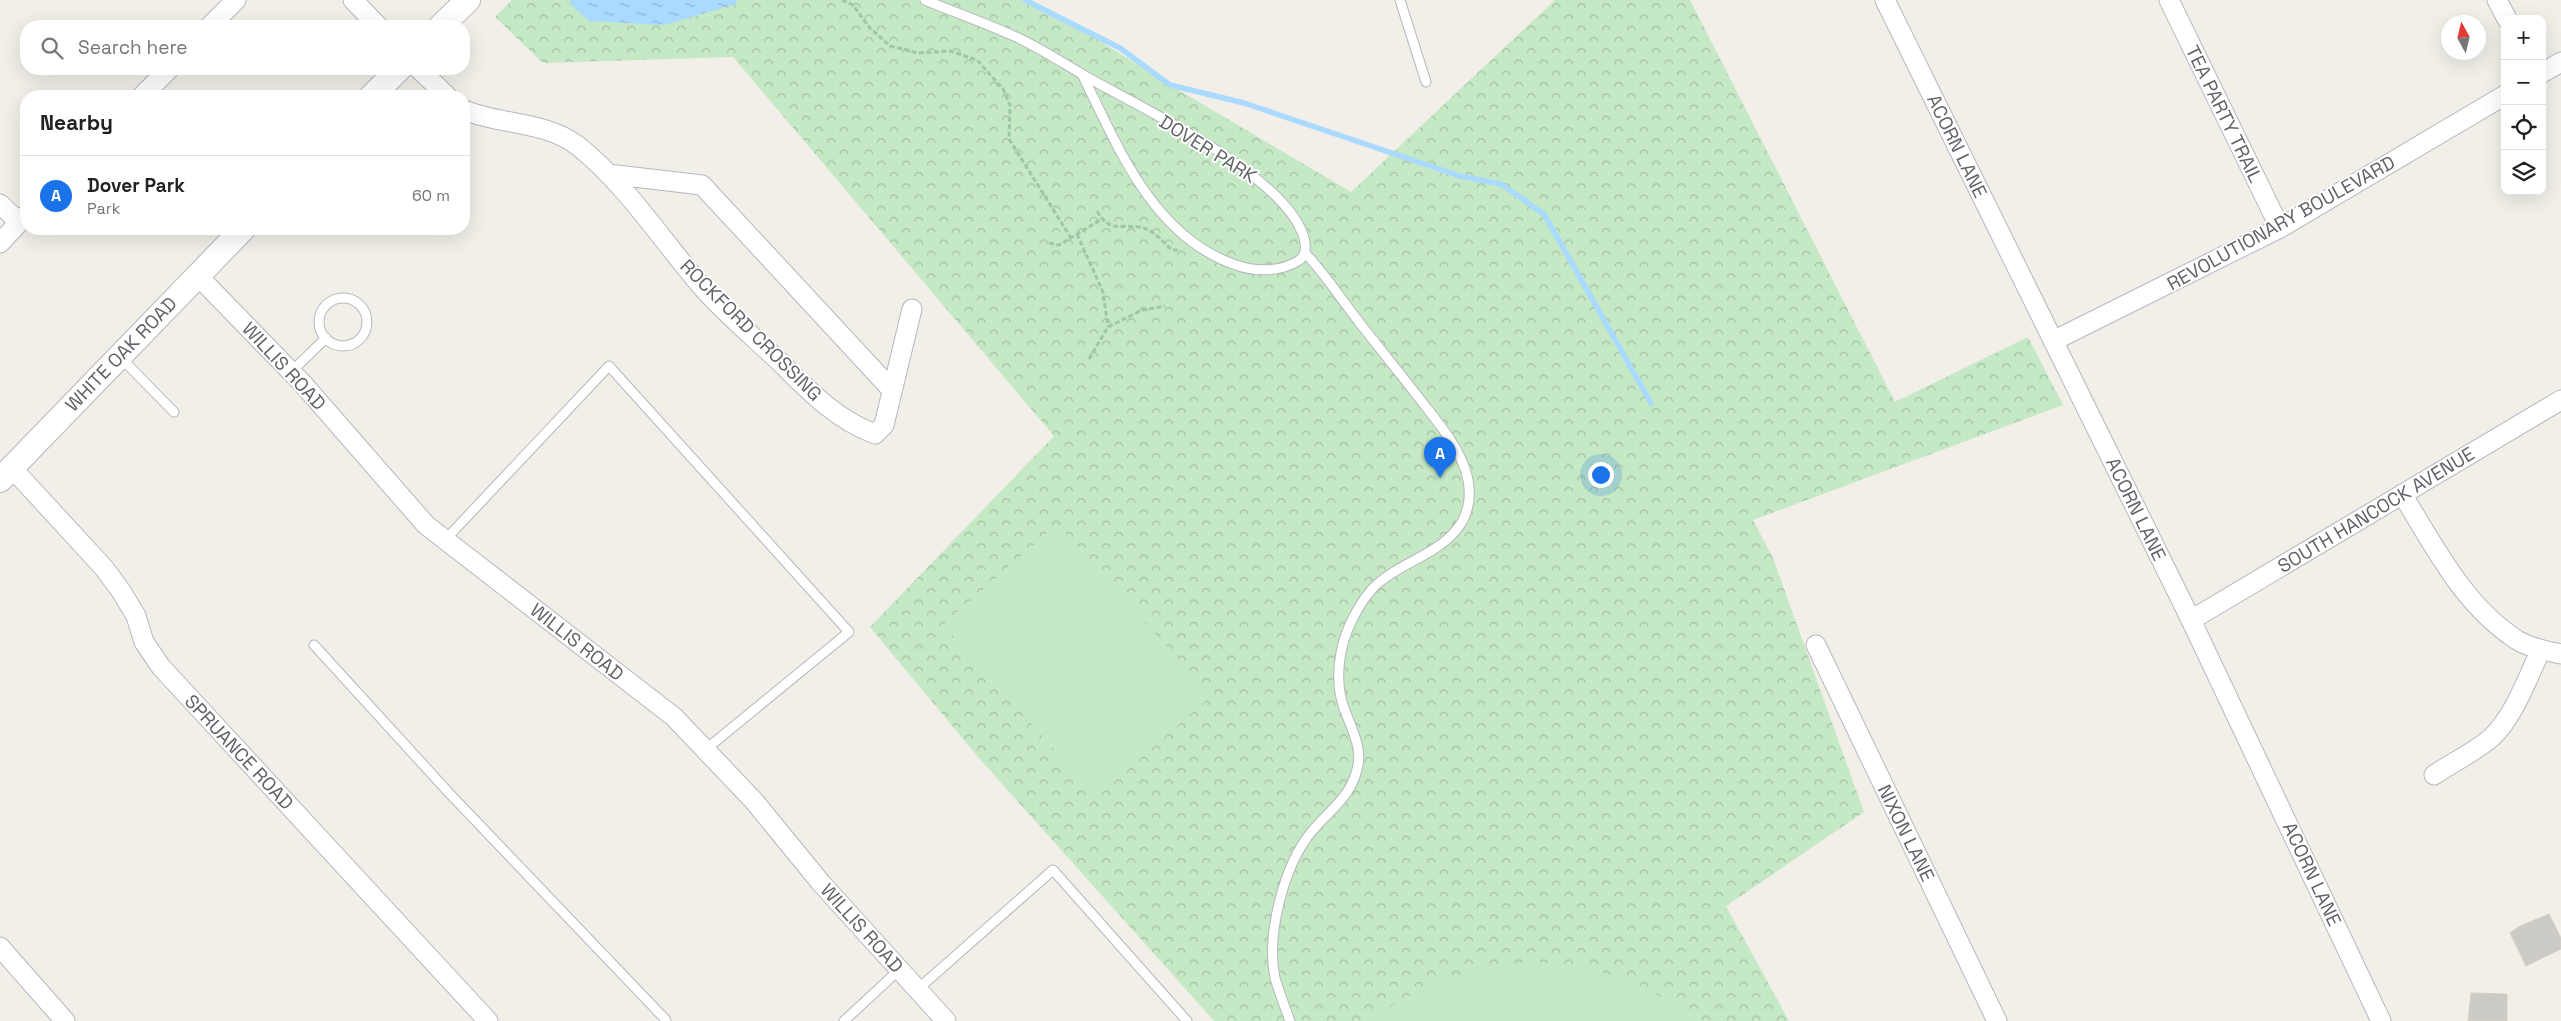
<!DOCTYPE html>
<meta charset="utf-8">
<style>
body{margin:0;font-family:"Space Grotesk",sans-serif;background:#f6f6f6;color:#222}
.controls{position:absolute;right:15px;top:15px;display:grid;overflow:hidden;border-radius:10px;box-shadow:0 5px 20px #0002}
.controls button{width:45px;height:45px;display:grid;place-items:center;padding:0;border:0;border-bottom:1px solid #e0e0e0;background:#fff;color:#222;font:25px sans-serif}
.compass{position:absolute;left:2441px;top:15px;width:45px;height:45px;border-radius:50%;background:#fff;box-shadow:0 5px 20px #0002;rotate:352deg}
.you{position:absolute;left:1600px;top:474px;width:18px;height:18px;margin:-12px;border:4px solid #fff;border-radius:50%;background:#1a73e8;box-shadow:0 0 0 8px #1a73e833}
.badge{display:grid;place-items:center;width:32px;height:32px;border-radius:50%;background:#1a73e8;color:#fff;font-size:16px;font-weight:700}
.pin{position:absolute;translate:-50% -41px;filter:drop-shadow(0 1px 2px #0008)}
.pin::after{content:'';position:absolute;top:26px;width:18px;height:15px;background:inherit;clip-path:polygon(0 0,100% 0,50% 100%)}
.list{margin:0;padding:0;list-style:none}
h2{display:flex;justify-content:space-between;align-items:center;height:65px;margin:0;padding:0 20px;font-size:21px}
h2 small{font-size:16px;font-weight:400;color:#767676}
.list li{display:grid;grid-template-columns:32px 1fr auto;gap:15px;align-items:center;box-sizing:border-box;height:80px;padding:0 20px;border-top:1px solid #e0e0e0}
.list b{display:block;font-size:19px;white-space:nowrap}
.list p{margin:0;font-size:16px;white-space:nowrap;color:#767676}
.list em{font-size:16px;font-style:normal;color:#767676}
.icon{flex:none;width:28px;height:28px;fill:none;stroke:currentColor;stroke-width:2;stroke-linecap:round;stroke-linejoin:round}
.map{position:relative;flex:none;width:2561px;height:1021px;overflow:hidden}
.search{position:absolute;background:#fff;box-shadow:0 5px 20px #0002;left:20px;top:20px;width:450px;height:55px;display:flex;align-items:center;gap:12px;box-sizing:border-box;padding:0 18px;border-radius:20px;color:#767676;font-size:19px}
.panel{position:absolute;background:#fff;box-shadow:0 5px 20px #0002;left:20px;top:90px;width:450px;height:145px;border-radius:20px}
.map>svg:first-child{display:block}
.park{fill:url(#park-crowns)}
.pitch{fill:#c5e8c5}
.water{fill:url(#water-ripples)}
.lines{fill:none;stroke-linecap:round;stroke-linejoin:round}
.stream{stroke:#aadaff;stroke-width:5.5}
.building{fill:#cccac5;stroke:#d6d1c6}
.service-casing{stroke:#b5b8bc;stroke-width:11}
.minor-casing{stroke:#b5b8bc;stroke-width:21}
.tertiary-casing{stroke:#b5b8bc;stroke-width:26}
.path{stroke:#9cc7a9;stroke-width:3;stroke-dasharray:5 2.5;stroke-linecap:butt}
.service{stroke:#fff;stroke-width:9}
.minor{stroke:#fff;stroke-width:19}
.tertiary{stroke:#fff;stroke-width:24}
.labels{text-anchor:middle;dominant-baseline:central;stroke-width:4;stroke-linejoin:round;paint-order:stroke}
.street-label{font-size:19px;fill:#5f6368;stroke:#fff}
</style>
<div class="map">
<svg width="2561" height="1021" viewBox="0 0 2561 1021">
<defs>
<pattern id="park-crowns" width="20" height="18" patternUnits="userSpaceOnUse" patternTransform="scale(1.25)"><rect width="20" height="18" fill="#c5e8c5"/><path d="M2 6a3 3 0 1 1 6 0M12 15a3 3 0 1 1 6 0" fill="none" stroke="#a3c0a4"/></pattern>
<pattern id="water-ripples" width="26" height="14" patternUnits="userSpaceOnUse" patternTransform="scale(1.25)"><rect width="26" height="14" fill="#aadaff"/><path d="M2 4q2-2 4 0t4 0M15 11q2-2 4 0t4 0" fill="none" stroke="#8eb4d2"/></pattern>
</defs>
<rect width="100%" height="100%" fill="#f1efe8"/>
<path class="park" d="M 512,0 L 1025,0 L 1062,17 L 1170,85 L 1351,192 L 1555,0 L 1690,0 L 1895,402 L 2028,337 L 2063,405 L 1753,520 L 1773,558 L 1864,812 L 1726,906 L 1789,1021 L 1214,1021 L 978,757 L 870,627 L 1054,436 L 733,57 L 543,63 L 495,17 Z"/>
<path class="pitch" d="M 1057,524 L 1211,696 L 1097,797 L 943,625 Z
M 1537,962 C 1596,967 1649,981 1694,1021 L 1369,1021 C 1421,984 1474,966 1537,962 Z"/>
<path class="water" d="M 571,0 L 737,0 L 736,4 L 664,25 L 589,21 L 569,3 Z"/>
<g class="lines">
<path class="stream" d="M 1025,0 L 1120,48 L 1170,85 L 1244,103 L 1460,176 L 1501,184 L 1544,214 L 1651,403"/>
</g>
<path class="building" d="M 2549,914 L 2561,938 L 2561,949 L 2526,966 L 2510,933 L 2520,926 Z
M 2471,993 L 2507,994 L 2507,1021 L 2468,1021 Z"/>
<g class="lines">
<g class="service-casing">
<path id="service" d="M 925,0 C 954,12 985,23 1014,36 C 1043,49 1067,66 1094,81 C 1150,112 1278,173 1302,232 C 1306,242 1308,255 1298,261 C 1280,272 1255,272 1236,265 C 1153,237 1118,147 1082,74
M 1400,0 L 1426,82
M319 322a24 24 0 1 1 48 0a24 24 0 1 1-48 0Z
M 119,356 L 174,412
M 291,372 L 326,338
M 445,540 L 609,366 L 849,632 L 705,750
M 314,645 L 450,794 L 666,1020
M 918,989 L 1053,870 L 1187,1021
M 844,1021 L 900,969
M 1290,1021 C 1285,1007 1279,992 1275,978 C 1266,934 1284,865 1312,831 C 1330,810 1353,795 1358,765 C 1362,747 1350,725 1344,708 C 1334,680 1339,646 1352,620 C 1359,606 1370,589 1382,580 C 1406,561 1437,554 1457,529 C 1471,512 1472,489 1465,469 C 1457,446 1441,426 1426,407 C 1403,377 1379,348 1356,318 C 1339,296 1324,273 1305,253"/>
</g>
<g class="minor-casing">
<path id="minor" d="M 353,0 L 378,26
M 1885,0 L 2191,620 L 2381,1021
M 2169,0 L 2280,228
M 2497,0 L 2507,19
M 210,26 L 236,0
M 419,69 L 447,96
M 2542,73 L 2561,62
M 142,96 L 169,69
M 464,110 C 500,125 546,121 578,146 C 626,184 663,242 703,288 C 727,315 756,339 782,364 C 810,392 837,420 875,434 L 884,425 L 912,309
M 608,174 L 702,185 L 892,390
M 0,204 L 19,222
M 0,243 L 26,215
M 197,275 L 303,384 L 426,525 L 674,717 L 754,801 L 821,883 L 946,1021
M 2053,341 L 2280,228 L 2505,95
M 12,468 L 104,568 L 121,591 L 136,616 L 144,642 L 161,667 L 488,1021
M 2402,494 C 2435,547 2463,605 2517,640 C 2530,648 2547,651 2561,654
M 2191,620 L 2561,400
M 1816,645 L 1997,1021
M 2434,775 C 2453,762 2475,752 2492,737 C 2515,715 2527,678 2541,650
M 0,947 L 65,1021"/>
</g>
<g class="tertiary-casing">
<path id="tertiary" d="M 441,26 L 468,0
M 372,96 L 399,69
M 0,480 L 243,229"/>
</g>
<path class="path" d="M 842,0 L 853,5 L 869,27 L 890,46 L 918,53 L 950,51 L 977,60 L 1003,89 L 1010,105 L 1009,139 L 1071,238
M 1097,211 C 1110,233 1119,224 1139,227 C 1153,229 1162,241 1172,250 L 1179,250
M 1077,234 L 1103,292 L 1108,327
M 1049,243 L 1059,245 L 1102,219
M 1089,359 L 1108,327 L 1142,310 L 1165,306"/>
<use href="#service" class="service"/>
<use href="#minor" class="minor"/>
<use href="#tertiary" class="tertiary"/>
</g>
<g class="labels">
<g class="street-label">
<text transform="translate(2224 114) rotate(64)">TEA PARTY TRAIL</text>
<text transform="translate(1957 146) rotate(64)">ACORN LANE</text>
<text transform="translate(1208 149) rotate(32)">DOVER PARK</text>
<text transform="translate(2281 223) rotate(-29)">REVOLUTIONARY BOULEVARD</text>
<text transform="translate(751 330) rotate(45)">ROCKFORD CROSSING</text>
<text transform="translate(121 354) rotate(-46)">WHITE OAK ROAD</text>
<text transform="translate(284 366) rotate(47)">WILLIS ROAD</text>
<text transform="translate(2136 509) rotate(64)">ACORN LANE</text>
<text transform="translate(2376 510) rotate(-31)">SOUTH HANCOCK AVENUE</text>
<text transform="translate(577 642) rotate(38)">WILLIS ROAD</text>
<text transform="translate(239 752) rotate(47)">SPRUANCE ROAD</text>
<text transform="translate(1906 833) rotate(64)">NIXON LANE</text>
<text transform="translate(2312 874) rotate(65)">ACORN LANE</text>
<text transform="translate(862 928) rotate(48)">WILLIS ROAD</text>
</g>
</g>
</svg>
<div class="controls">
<button>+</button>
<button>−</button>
<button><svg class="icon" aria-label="locate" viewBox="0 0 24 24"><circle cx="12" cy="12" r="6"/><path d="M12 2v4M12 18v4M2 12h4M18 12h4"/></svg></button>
<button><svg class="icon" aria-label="layers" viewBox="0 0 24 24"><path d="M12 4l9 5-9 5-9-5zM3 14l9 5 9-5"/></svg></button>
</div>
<svg class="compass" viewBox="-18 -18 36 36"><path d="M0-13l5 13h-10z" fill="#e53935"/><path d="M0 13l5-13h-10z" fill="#767676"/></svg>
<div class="you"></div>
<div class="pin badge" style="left:1440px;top:478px">A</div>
<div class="search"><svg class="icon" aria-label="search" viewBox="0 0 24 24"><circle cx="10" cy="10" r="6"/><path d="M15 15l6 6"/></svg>Search here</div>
<section class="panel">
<h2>Nearby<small></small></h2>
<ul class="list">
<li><span class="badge">A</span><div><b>Dover Park</b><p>Park</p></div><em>60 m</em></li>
</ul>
</section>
</div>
